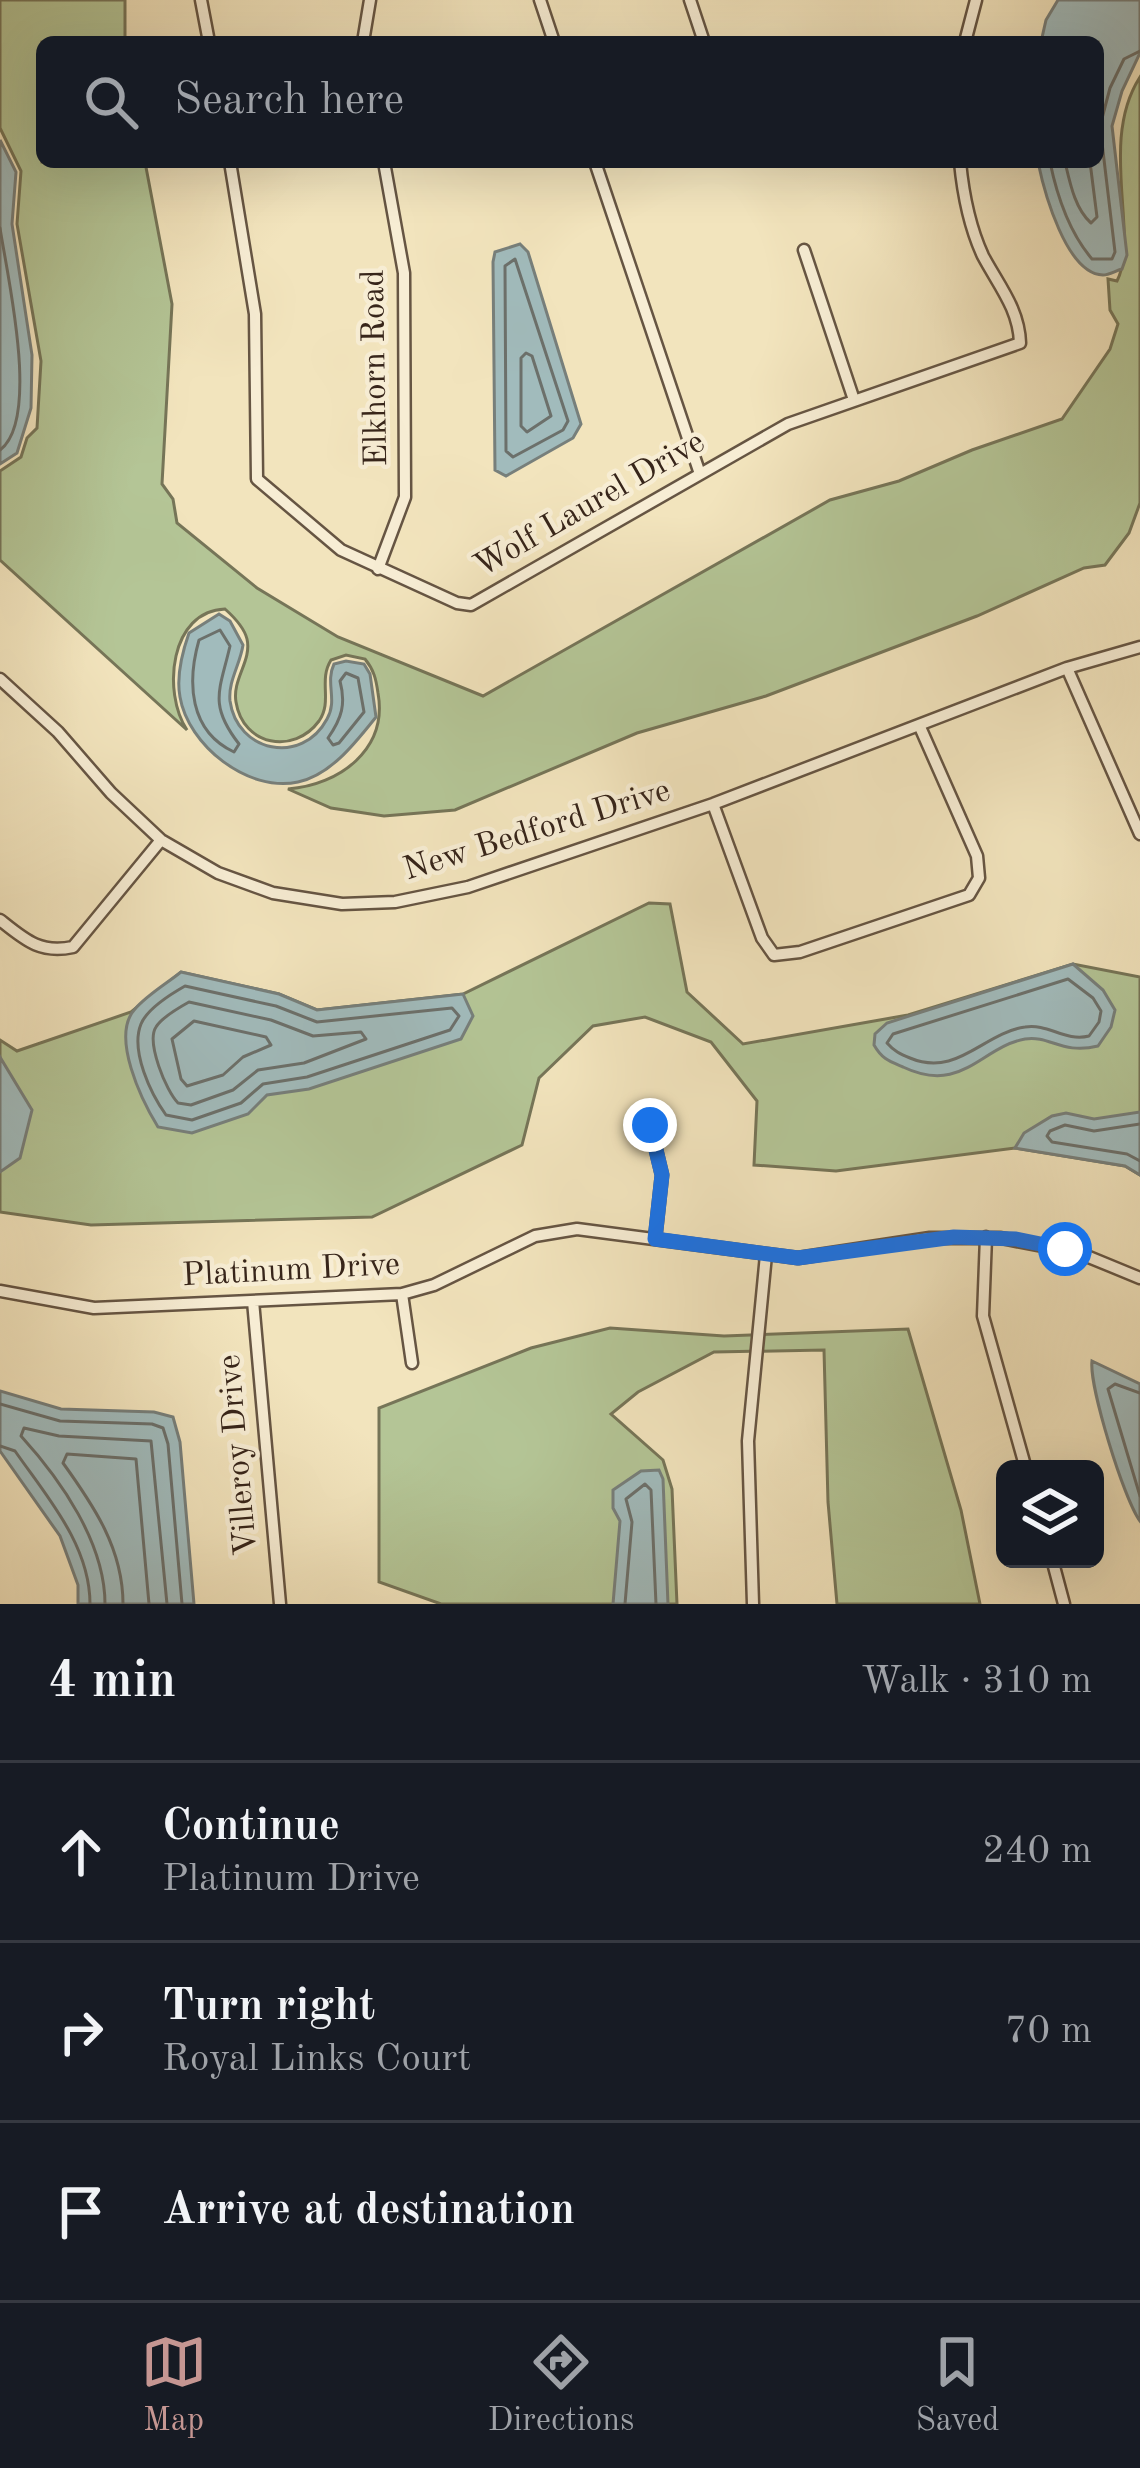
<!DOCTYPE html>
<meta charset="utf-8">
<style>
body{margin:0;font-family:"Old Standard TT",serif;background:#242831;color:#f1f3f6}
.controls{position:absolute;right:36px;bottom:36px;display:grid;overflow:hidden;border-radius:18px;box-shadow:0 12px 48px #0002}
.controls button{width:108px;height:108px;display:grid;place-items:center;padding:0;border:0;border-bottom:3px solid #363941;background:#171b24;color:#f1f3f6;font:60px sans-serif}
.stop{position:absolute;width:36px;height:36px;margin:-27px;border:9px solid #1a73e8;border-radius:50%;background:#fff}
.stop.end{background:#1a73e8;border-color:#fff;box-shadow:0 3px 12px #0008}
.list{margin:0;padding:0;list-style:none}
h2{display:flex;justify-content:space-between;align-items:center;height:156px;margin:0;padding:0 48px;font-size:51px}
h2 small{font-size:39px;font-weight:400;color:#9ea1a6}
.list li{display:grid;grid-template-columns:78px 1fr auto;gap:36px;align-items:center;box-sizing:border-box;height:180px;padding:0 48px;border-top:3px solid #363941}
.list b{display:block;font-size:45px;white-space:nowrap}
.list p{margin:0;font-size:39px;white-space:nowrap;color:#9ea1a6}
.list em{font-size:39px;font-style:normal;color:#9ea1a6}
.icon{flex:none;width:66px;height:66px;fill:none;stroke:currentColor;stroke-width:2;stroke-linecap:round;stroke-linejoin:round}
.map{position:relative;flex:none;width:1140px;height:1604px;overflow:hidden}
.search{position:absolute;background:#171b24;box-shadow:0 12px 48px #0002;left:36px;right:36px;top:36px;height:132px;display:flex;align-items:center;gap:30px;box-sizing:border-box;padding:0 42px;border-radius:18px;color:#9ea1a6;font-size:45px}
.sheet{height:696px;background:#171b24}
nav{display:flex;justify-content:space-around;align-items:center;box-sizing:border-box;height:168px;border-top:3px solid #363941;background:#171b24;font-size:33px;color:#9ea1a6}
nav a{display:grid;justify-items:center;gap:6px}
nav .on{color:#c59692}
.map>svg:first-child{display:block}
.green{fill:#b4c596;stroke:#767558;stroke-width:3}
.water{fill:#a1bbbc;stroke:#777f7b;stroke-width:3}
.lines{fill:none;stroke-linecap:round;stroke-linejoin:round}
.shore{stroke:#6c706b;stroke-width:3}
.minor-casing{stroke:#665543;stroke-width:15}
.minor{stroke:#f7edd4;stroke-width:10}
.route{stroke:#1a73e8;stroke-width:15}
.labels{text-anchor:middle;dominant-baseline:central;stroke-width:9;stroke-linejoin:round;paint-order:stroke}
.street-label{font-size:33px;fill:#37251a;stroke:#f7edd4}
</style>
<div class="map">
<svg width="1140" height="1604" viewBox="0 0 1140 1604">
<rect width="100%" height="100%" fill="#f2e4bd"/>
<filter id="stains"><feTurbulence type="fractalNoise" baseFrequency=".00167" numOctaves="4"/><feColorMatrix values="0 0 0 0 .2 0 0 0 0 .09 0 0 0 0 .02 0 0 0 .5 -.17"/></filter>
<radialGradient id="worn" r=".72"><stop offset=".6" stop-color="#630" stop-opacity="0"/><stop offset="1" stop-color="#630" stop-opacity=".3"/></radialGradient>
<path class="green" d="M 0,0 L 125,0 L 125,42 L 42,42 L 42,162 L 145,162 L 172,304 L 162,484 L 173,499 L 177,523 L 257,588 L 338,637 L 483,696 L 830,500 L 899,481 L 972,450 L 1062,419 L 1110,349 L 1118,324 L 1110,310 L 1108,279 L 1117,281 C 1140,236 1098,142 1140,77 L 1140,503 L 1129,533 L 1105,565 L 1084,568 L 977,616 L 766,696 L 637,733 L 455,810 L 384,816 L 331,808 L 288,789 C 340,785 388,749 378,693 C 376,679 374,670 365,659 L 346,655 L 331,660 C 318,681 333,701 319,721 C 294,755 243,746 236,702 C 232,679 252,661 247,639 C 244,627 234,617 225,609 C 170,611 162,692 187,730 L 0,560 L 0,471 L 21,457 L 27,438 L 37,428 L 41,361 L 17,224 L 21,171 L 0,128 Z
M 649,903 L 670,904 L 687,992 L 743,1044 L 908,1015 L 1073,964 L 1140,977 L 1140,1175 L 1125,1166 L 1015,1148 L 836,1171 L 754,1165 L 757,1101 L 711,1042 L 645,1017 L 593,1026 L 539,1078 L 522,1145 L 372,1217 L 91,1225 L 0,1212 L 0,1040 L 17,1051 L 131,1012 L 181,972 L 279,994 L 317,1010 L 463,994 Z
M 610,1328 L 724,1336 L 908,1329 L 961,1510 L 980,1604 L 837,1604 L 828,1502 L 824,1350 L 714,1352 L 638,1392 L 611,1414 L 663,1460 L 672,1489 L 677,1604 L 441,1604 L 379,1582 L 379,1408 L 531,1348 Z"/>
<path class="water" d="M 1058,0 L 1140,0 L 1140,53 L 1122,91 L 1112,126 L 1127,255 L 1122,269 C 1115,271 1109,275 1103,275 C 1066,274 1044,191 1038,162 L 1098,162 L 1098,42 L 1041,42 L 1046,20 Z
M 0,140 L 16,172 L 12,224 L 32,355 L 31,408 L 17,453 L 0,464 Z
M 520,244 L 528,252 L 581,424 L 573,438 L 506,476 L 495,470 L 493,262 L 495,252 Z
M 219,614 L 230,621 L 243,645 C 240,665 228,681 230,701 C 237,752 302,766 327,719 C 338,700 325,683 334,664 L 346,661 L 364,664 L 370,674 L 376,717 C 356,742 331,775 298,782 C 248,793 188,745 180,697 C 176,676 182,653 189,633 Z
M 1073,964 L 1103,990 L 1115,1010 L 1111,1027 L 1098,1046 C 1062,1055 1050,1035 1025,1039 C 981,1047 962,1095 903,1067 C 889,1061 882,1059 874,1045 L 875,1034 L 887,1023 Z
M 181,972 L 279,994 L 317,1010 L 463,994 L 473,1016 L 461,1039 L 309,1089 L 267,1095 L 248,1114 L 192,1133 L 158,1127 C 142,1101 110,1036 135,1009 C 147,995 166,984 181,972 Z
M 0,1057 L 32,1110 L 20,1158 L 0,1172 Z
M 1140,1112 L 1140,1175 L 1125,1166 L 1015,1148 L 1024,1133 L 1052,1116 L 1066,1113 L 1094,1119 Z
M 1092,1361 L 1140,1384 L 1140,1521 C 1124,1500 1089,1386 1092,1361 Z
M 0,1391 L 61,1409 L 154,1412 L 173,1417 L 180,1442 L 194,1604 L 78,1604 L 78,1585 L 60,1536 L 0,1451 Z
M 659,1470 L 663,1479 L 668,1604 L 613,1604 L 620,1521 L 613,1508 L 613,1490 L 641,1471 Z"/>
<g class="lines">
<path class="shore" d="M 1050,162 C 1057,196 1069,232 1092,259 L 1112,259 L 1115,252 L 1100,126 L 1110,88 L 1124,59 L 1140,51
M 1065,162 C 1070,183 1075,209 1091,223 L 1097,217 L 1090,162
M 0,228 C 7,275 41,419 0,450
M 515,259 L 568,421 L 563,430 L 513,457 L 506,451 L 505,266 Z
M 526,353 L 532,356 L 551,416 L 527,432 L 521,426 L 521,358 Z
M 220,630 L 230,646 C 220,690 208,704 239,744 L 234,752 C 189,731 187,682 199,640 Z
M 346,673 L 358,678 L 364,712 L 339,743 L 333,745 L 328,738 C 342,718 346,704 340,681 Z
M 1068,979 L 1093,998 L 1101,1011 L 1099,1022 L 1089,1036 C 1065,1042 1048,1023 1025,1027 C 983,1033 957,1078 910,1058 C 900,1054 894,1051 887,1043 L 893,1034 Z
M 185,986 L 276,1006 L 317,1022 L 452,1008 L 459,1016 L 450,1030 L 307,1077 L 263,1084 L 241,1103 L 192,1120 L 166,1115 C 151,1094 130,1051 141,1024 C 147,1009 171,994 185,986 Z
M 189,1002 L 271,1020 L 313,1036 L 361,1032 L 366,1039 L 304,1063 L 258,1070 L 233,1090 L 191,1105 L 178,1103 C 166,1091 146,1042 156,1027 C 162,1017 180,1007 189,1002 Z
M 194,1021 L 266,1037 L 271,1045 L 243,1057 L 223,1075 L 187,1086 L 181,1079 L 172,1039 Z
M 1140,1124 L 1094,1131 L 1065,1125 L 1050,1131 L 1047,1136 L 1052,1142 L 1127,1154 L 1140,1161
M 1140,1393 L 1115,1384 L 1108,1389 L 1140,1496
M 0,1404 L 60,1421 L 152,1424 L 163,1428 L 168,1444 L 182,1604
M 0,1446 L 15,1451 C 47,1497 90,1545 90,1604
M 105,1604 C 105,1543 61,1480 21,1436 L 24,1428 L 59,1436 L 151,1441 L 167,1604
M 123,1604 C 123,1549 94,1506 63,1463 L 67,1454 L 136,1459 L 149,1604
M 625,1604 L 632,1522 L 626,1499 L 645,1484 L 651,1490 L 656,1604"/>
<g class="minor-casing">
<path id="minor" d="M 201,0 L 209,42
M 540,0 L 554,42
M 690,0 L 704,42
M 363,42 L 370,0
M 965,42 L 976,0
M 230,162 L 255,314 L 257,479 L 341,550 L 457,603 L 471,605 L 788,424 L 1020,343 C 1019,309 999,286 983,256 C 970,228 963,193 960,162
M 595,162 L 699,471
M 804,250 L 854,400
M 378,569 L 405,497 L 404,273 L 384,162
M 1067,668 L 1140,834
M 0,679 L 58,732 L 111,793 L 161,840 L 218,873 L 273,893 L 342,904 L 395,902 L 468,887 L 713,804 L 1067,668 L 1140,647
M 713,804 L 762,938 L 774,955 L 800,952 L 969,895 L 979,878 L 977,856 L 920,727
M 0,920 C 25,940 40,954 73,947 L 161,840
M 650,1125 L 662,1175 L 655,1239
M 986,1237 L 983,1316 L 1026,1469
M 0,1291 L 94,1308 L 402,1294 L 434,1285 L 535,1236 L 577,1229 L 798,1258 L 930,1238 L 1001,1238 L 1079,1253 L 1140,1278
M 402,1294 L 412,1363
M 253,1301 L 280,1604
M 1052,1559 L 1064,1604
M 753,1604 L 748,1441 L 766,1255"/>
</g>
<use href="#minor" class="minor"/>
</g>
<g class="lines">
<path class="route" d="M 650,1125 L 662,1175 L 655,1239 L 798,1258 L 954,1237 L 1016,1239 L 1065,1249"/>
</g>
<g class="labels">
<g class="street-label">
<text transform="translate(376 368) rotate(-91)">Elkhorn Road</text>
<text transform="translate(590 505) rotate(-30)">Wolf Laurel Drive</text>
<text transform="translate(537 831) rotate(-17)">New Bedford Drive</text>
<text transform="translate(291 1271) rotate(-3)">Platinum Drive</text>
<text transform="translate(239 1455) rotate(-95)">Villeroy Drive</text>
</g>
</g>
<rect width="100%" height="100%" filter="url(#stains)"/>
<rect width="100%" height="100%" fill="url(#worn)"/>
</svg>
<div class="controls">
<button><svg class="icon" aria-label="layers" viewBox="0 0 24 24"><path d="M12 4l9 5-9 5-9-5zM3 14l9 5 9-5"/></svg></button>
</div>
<div class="stop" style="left:1065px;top:1249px"></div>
<div class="stop end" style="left:650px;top:1125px"></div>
<div class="search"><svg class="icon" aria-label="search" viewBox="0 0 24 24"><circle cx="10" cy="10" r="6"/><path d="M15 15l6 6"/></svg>Search here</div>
</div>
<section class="sheet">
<h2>4 min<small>Walk · 310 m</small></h2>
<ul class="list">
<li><svg class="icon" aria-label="ahead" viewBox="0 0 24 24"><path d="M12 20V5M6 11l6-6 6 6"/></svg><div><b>Continue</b><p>Platinum Drive</p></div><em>240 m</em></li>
<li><svg class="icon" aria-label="right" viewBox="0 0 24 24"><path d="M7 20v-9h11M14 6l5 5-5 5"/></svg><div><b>Turn right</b><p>Royal Links Court</p></div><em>70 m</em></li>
<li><svg class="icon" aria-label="arrive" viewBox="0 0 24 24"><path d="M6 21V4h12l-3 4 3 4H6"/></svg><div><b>Arrive at destination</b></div></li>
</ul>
</section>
<nav>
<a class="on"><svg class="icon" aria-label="map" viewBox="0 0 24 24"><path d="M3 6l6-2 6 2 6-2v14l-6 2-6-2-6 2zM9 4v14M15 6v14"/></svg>Map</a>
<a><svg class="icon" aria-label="directions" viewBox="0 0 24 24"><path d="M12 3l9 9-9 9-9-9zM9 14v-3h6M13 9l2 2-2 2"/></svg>Directions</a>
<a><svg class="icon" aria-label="saved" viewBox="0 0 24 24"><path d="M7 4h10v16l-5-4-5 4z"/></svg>Saved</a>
</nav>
